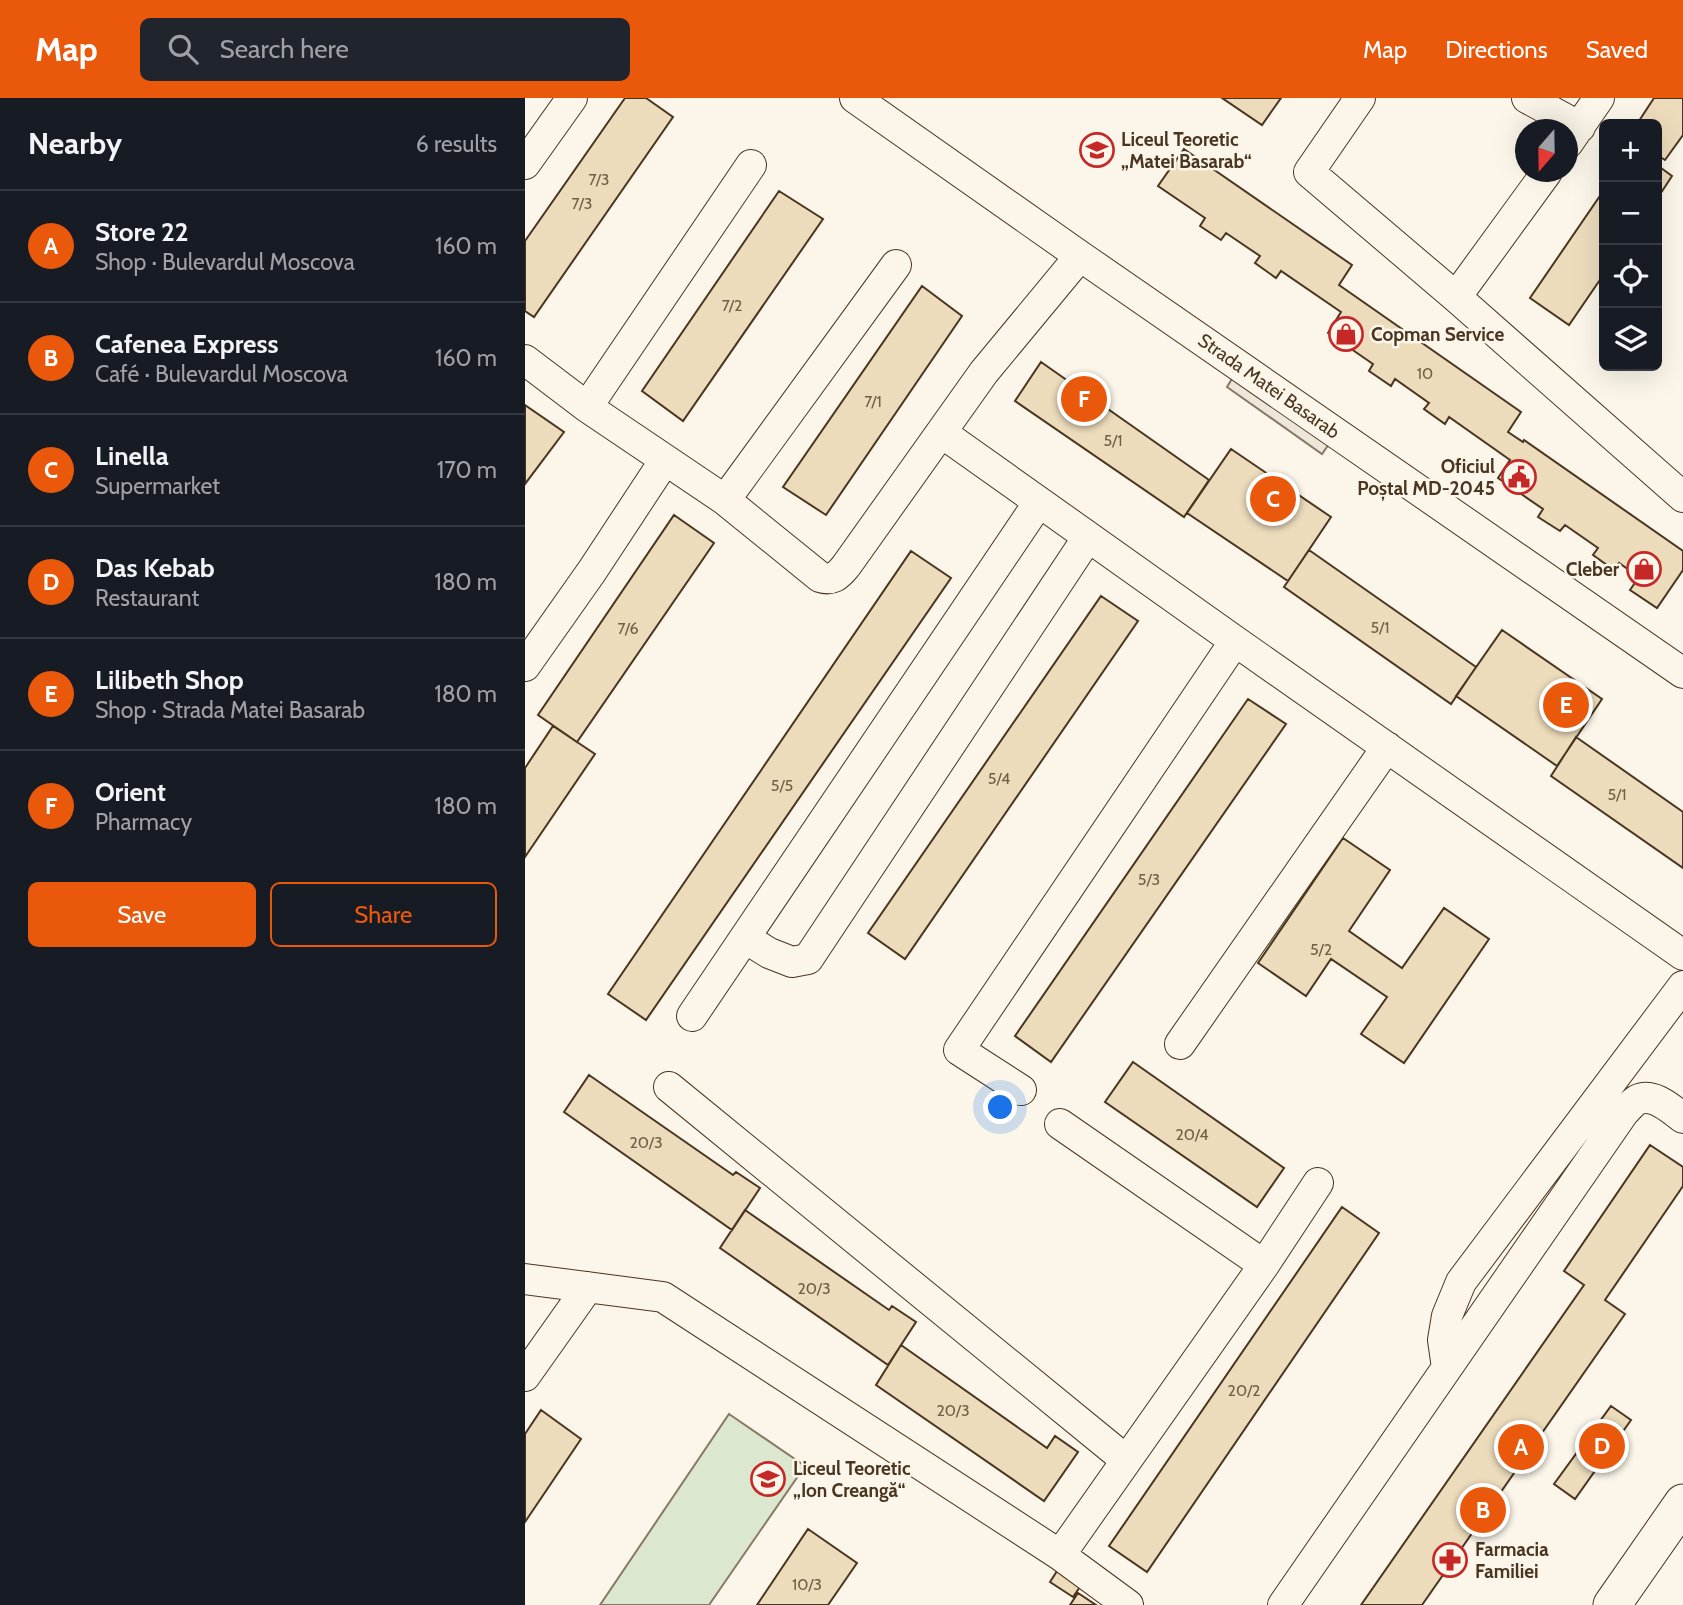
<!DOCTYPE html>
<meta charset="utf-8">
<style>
body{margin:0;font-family:Cabin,sans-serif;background:#20242c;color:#f1f3f6}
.controls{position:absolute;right:21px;top:21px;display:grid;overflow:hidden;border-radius:10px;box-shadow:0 7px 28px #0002}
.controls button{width:63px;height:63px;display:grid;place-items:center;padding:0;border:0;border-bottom:2px solid #363941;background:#171b24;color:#f1f3f6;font:35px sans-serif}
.compass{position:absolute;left:990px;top:21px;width:63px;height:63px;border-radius:50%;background:#171b24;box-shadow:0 7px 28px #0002;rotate:200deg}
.you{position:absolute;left:476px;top:1010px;width:24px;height:24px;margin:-18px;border:5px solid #fff;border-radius:50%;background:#1a73e8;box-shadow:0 0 0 10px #1a73e833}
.badge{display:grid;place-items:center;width:46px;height:46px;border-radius:50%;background:#ea580c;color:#fff;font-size:23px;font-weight:700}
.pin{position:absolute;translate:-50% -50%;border:4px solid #fff;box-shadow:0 2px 7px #0006}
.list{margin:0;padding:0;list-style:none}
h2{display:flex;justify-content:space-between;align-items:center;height:91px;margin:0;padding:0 28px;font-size:30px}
h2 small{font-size:23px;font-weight:400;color:#9ea1a6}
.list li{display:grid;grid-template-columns:46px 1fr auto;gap:21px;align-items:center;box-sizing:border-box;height:112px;padding:0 28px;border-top:2px solid #363941}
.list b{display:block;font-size:26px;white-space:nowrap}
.list p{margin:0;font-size:23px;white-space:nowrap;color:#9ea1a6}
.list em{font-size:23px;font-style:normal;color:#9ea1a6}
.actions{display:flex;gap:14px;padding:21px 28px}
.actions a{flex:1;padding:16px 0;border:2px solid #ea580c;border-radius:10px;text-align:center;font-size:24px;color:#ea580c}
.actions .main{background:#ea580c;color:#fff}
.icon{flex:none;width:38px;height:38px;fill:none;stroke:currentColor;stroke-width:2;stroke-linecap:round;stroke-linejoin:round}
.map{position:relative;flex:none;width:1158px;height:1507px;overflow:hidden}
header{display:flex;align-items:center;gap:42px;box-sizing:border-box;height:98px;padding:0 35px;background:#ea580c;color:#fff}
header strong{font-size:33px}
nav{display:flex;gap:38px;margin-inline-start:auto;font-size:24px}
.search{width:490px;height:63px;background:#20242c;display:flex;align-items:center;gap:18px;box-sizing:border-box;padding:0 24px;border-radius:10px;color:#9ea1a6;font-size:26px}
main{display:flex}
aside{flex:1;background:#171b24}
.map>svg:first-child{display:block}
.green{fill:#dce7d0;stroke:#887966;stroke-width:2}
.parking{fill:#ede7d9;stroke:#887966;stroke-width:2}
.building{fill:#ecdcbc;stroke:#4a3520;stroke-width:2}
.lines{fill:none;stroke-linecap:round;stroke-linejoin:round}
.minor-casing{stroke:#4a3520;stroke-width:32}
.major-casing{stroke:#4a3520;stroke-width:39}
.minor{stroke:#fbf6e9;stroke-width:30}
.major{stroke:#fbf6e9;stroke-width:37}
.labels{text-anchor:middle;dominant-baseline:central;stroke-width:5;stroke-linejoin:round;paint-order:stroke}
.number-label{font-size:16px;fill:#725f47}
.poi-label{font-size:19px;font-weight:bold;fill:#4a3520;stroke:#fbf6e9;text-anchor:start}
.street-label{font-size:19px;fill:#4a3520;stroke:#fbf6e9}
</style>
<header>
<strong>Map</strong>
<div class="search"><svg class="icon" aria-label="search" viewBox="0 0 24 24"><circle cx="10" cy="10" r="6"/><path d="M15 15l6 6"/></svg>Search here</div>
<nav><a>Map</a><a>Directions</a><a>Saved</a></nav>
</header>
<main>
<aside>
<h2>Nearby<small>6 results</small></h2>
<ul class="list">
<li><span class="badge">A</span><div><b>Store 22</b><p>Shop · Bulevardul Moscova</p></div><em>160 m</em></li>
<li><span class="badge">B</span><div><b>Cafenea Express</b><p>Café · Bulevardul Moscova</p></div><em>160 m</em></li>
<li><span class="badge">C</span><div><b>Linella</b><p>Supermarket</p></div><em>170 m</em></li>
<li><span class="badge">D</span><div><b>Das Kebab</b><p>Restaurant</p></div><em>180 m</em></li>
<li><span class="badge">E</span><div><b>Lilibeth Shop</b><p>Shop · Strada Matei Basarab</p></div><em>180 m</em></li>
<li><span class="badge">F</span><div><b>Orient</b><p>Pharmacy</p></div><em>180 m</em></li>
</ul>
<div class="actions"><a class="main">Save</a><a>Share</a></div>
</aside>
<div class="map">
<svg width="1158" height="1507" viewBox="0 0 1158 1507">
<rect width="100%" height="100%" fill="#fbf6e9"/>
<path class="green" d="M 204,1316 L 280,1368 L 184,1507 L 75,1507 Z"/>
<path class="parking" d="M 710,276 L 806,343 L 797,356 L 702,289 Z"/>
<path class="building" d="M 100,0 L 121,0 L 148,19 L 9,219 L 0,213 L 0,143 Z
M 697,0 L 756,0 L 737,27 Z
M 1129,0 L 1158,0 L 1158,37 L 1140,62 L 1132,57 L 1132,26 L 1112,26 Z
M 659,51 L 827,167 L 814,187 L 996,314 L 983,334 L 998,344 L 999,342 L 1158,453 L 1158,472 L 1132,510 L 1105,492 L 1114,479 L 1094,465 L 1089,472 L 1068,457 L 1073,450 L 1040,427 L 1035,433 L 1013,419 L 1018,411 L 973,380 L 985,362 L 924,319 L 920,326 L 899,311 L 904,305 L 870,281 L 866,288 L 844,273 L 848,266 L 803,235 L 816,214 L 756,173 L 751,180 L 730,165 L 735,158 L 701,135 L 696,142 L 675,128 L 680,120 L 633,88 Z
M 1132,67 L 1147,78 L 1132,101 Z
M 1079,92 L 1079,176 L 1044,227 L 1005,200 Z
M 254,93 L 298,121 L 158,323 L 117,293 Z
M 397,188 L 437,218 L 301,417 L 258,389 Z
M 516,264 L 684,382 L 659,419 L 490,303 Z
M 0,307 L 39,334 L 0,386 Z
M 706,351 L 806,419 L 763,483 L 662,415 Z
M 149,417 L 189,445 L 52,644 L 13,617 Z
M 784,452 L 951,569 L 926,606 L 759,489 Z
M 386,453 L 426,480 L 121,922 L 83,896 Z
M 576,498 L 613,523 L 380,861 L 343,835 Z
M 977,532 L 1077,601 L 1032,668 L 931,598 Z
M 723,601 L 761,626 L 526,964 L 490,938 Z
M 28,628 L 70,656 L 0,759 L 0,670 Z
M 1051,639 L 1158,714 L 1158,770 L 1026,678 Z
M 818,740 L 865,772 L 824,833 L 877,870 L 919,810 L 964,841 L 879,965 L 836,936 L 862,899 L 806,861 L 781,898 L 733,865 Z
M 608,964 L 759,1070 L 732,1109 L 580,1004 Z
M 64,977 L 208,1077 L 211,1074 L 235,1090 L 207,1132 L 39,1014 Z
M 1125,1047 L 1158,1069 L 1158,1088 L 1080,1202 L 1100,1216 L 897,1507 L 836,1507 L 1059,1187 L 1039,1173 Z
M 817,1109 L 854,1135 L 622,1474 L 584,1448 Z
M 220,1112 L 364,1212 L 367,1208 L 391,1224 L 363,1267 L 195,1150 Z
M 376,1247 L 522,1350 L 530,1338 L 553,1354 L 519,1403 L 351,1287 Z
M 1086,1308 L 1106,1322 L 1050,1401 L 1029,1386 Z
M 16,1312 L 56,1341 L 0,1424 L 0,1336 Z
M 283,1431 L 332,1465 L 303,1507 L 232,1507 Z
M 534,1470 L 557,1486 L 548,1499 L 525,1484 Z
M 553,1495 L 571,1507 L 545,1507 Z"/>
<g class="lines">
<g class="minor-casing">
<path id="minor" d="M 330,0 L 555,158 L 1158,575
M 835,0 L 784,74 L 931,199 L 1158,399
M 1002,0 L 1055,29
M 1043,45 L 1074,0
M 0,66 L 47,0
M 931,199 L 1022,74
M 0,262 L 62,309 L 200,402 L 295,479 C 307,483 313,478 321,468 L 459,274 L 555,158
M 62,309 L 226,67
M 417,335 L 710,543 L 1158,857
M 200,402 L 371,167
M 0,568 L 67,473 L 140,362
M 220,840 L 244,855 L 267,864 L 283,861 L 563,439
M 167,918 L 514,404
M 655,946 L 862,649
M 144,989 L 601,1362
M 496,992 L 434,952 L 710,543
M 535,1026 L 739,1167
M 0,1181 L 138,1199 L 535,1457 L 603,1507
M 922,1270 L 918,1242 L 922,1218 L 936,1184 L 1158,888
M 0,1278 L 63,1189
M 535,1457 L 739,1167 L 793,1085
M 758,1507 L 1099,1014 C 1103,1010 1107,1005 1112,1002 C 1128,994 1146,1011 1158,1020"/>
</g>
<g class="major-casing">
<path id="major" d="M 1087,1507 L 1158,1405"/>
</g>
<use href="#minor" class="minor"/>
<use href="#major" class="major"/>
</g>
<defs>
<g id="school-ring" transform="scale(1.75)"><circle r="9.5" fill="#fbf6e9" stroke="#c62828" stroke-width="1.5"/><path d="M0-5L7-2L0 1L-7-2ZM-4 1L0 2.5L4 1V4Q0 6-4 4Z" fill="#c62828"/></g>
<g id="shop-ring" transform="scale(1.75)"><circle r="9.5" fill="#fbf6e9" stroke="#c62828" stroke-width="1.5"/><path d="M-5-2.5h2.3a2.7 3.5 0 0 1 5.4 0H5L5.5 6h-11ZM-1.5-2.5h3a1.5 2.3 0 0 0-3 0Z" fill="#c62828"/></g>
<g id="civic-ring" transform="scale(1.75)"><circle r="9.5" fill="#fbf6e9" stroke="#c62828" stroke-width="1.5"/><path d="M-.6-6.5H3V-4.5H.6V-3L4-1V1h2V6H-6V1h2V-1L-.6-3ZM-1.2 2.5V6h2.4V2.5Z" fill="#c62828"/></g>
<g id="pharmacy-ring" transform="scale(1.75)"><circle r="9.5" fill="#fbf6e9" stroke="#c62828" stroke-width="1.5"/><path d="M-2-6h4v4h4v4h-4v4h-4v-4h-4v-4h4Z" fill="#c62828"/></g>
</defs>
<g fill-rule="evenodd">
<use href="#school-ring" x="572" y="52"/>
<use href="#shop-ring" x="821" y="236"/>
<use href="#civic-ring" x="994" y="379"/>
<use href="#shop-ring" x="1119" y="471"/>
<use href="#school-ring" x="243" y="1381"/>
<use href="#pharmacy-ring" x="925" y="1462"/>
</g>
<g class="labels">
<g class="number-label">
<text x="74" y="81">7/3</text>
<text x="57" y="105">7/3</text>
<text x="207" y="207">7/2</text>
<text x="900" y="275">10</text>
<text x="348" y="303">7/1</text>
<text x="588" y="342">5/1</text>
<text x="855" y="529">5/1</text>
<text x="103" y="530">7/6</text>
<text x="474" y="680">5/4</text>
<text x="257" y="687">5/5</text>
<text x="1092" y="696">5/1</text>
<text x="624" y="781">5/3</text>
<text x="796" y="851">5/2</text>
<text x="667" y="1036">20/4</text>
<text x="121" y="1044">20/3</text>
<text x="289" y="1190">20/3</text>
<text x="719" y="1292">20/2</text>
<text x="428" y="1312">20/3</text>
<text x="282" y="1486">10/3</text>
</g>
<g class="poi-label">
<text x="596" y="41">Liceul Teoretic<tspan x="596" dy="22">„Matei Basarab“</tspan></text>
<text x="846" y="236">Copman Service</text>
<text x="970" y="368" text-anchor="end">Oficiul<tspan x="970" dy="22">Poștal MD-2045</tspan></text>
<text x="1094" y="471" text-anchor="end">Cleber</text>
<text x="268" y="1370">Liceul Teoretic<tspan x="268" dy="22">„Ion Creangă“</tspan></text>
<text x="950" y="1451">Farmacia<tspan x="950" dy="22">Familiei</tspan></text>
</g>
<g class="street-label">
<text transform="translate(744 288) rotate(35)">Strada Matei Basarab</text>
</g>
</g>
</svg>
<div class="controls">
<button>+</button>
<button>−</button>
<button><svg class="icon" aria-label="locate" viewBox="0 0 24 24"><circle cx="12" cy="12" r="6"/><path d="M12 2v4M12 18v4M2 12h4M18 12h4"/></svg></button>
<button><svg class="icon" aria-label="layers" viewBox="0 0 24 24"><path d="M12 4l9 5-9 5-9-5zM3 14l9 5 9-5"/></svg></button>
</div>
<svg class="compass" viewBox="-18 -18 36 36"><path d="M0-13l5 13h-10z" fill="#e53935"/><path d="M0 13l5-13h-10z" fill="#9ea1a6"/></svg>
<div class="you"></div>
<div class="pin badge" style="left:996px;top:1349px">A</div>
<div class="pin badge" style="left:958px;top:1412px">B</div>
<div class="pin badge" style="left:748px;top:401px">C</div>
<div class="pin badge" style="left:1077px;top:1348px">D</div>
<div class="pin badge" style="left:1041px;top:607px">E</div>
<div class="pin badge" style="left:559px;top:301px">F</div>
</div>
</main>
